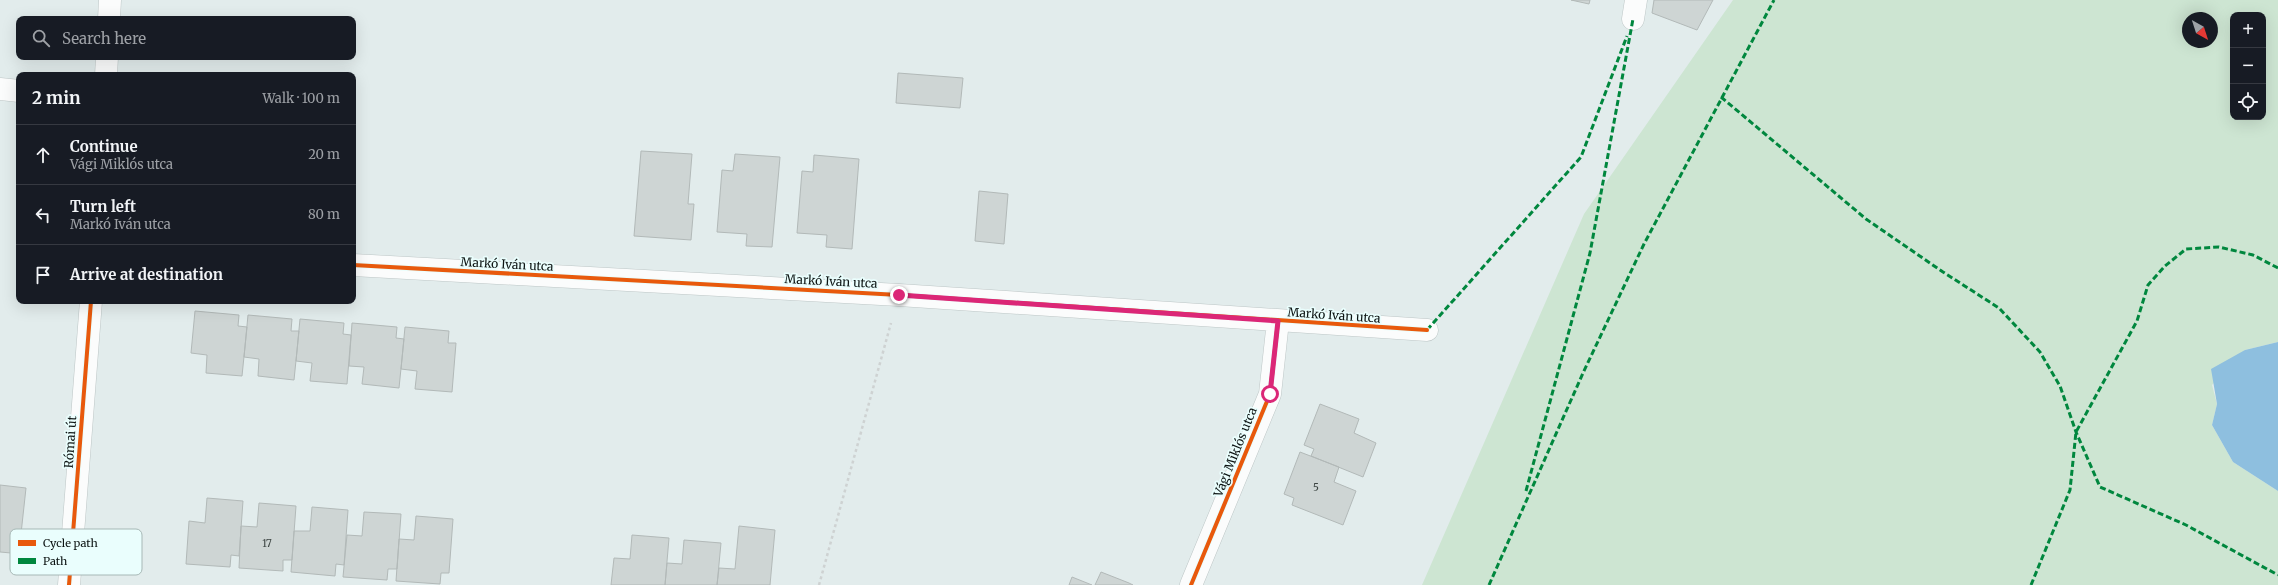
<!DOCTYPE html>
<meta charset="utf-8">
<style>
body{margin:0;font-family:Merriweather,serif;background:#242831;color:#f1f3f6}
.controls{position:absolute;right:12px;top:12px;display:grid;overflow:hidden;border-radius:8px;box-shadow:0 4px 16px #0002}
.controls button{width:36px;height:36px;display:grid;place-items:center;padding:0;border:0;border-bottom:1px solid #363941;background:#171b24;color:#f1f3f6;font:20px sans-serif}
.compass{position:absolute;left:2182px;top:12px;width:36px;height:36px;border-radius:50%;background:#171b24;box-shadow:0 4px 16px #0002;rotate:141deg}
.stop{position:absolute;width:12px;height:12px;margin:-9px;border:3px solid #db2777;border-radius:50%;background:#fff}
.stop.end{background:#db2777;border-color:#fff;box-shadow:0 1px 4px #0008}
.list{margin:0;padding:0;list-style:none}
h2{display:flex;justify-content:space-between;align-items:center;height:52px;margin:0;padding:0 16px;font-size:17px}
h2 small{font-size:13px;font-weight:400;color:#9ea1a6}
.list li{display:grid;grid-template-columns:26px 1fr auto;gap:12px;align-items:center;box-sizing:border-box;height:60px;padding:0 16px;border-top:1px solid #363941}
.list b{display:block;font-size:15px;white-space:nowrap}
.list p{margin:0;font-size:13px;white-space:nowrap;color:#9ea1a6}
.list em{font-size:13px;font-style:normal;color:#9ea1a6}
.icon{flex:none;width:22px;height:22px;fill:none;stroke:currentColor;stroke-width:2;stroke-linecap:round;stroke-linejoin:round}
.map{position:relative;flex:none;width:2278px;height:585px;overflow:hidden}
.search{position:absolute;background:#171b24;box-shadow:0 4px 16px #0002;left:16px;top:16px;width:340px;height:44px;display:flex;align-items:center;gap:10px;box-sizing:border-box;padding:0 14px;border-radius:8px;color:#9ea1a6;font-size:15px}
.panel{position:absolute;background:#171b24;box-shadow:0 4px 16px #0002;left:16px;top:72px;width:340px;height:232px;border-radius:8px}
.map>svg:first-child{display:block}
.green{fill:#cde5d2;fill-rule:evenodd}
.water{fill:#8ebfdf}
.building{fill:#ced5d4;stroke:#b2b9b8}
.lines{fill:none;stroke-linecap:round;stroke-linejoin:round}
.minor-casing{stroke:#bdc6c6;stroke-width:23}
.path{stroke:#ced2d2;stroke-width:2.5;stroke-dasharray:3 3;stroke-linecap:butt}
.minor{stroke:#fbfcfc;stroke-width:22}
.quiet{stroke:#00873e;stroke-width:3;stroke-dasharray:6 3;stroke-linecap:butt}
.cycleway-casing{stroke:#eafefd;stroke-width:6}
.cycleway{stroke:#e8590c;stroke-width:4}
.route{stroke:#db2777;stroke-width:5}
.labels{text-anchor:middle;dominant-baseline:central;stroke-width:3.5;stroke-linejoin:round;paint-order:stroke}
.number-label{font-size:10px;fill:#3c4442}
.street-label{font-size:12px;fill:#0c1312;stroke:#eafefd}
.key{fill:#eafefd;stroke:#a7b8b6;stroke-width:1}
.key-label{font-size:11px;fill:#0c1312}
</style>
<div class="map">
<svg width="2278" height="585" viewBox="0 0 2278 585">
<rect width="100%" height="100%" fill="#e2ecec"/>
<path class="green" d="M 1733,0 L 2278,0 L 2278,342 L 2245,350 L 2212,385 L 2217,404 L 2212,425 L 2233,462 L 2278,491 L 2278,585 L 1422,585 L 1584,214 ZM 2233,15 L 2263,15 L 2263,117 L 2233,117 ZM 2188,18 L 2212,18 L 2212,42 L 2188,42 Z"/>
<path class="water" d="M 2278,342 L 2278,491 L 2233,462 L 2212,425 L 2217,404 L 2211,369 L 2245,350 Z"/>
<path class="building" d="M 1571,0 L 1590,0 L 1589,4 Z
M 1654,0 L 1713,0 L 1697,30 L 1652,13 Z
M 898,73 L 963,78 L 960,108 L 896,103 Z
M 641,151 L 692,154 L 688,204 L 694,204 L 691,240 L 634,236 Z
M 735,154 L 780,157 L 772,247 L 746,246 L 747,234 L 717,232 L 722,170 L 733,171 Z
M 814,155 L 859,159 L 852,249 L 826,247 L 827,235 L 797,233 L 802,171 L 813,172 Z
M 979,191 L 1008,194 L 1004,244 L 975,241 Z
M 195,311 L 239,315 L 238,326 L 247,327 L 242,376 L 206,373 L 207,355 L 191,353 Z
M 248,315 L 292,319 L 291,331 L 299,331 L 294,380 L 258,376 L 259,359 L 244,357 Z
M 300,319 L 344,323 L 343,334 L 351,335 L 347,384 L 310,381 L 312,363 L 296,361 Z
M 352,323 L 397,327 L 396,338 L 404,339 L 399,388 L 362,384 L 364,367 L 349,366 Z
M 405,327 L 449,331 L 448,343 L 456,343 L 452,392 L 415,389 L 417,371 L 401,369 Z
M 1320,404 L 1359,419 L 1354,433 L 1376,443 L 1363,477 L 1311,456 L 1314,449 L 1304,445 Z
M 1300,452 L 1339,467 L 1334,482 L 1356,491 L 1343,525 L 1292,505 L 1294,498 L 1284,494 Z
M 0,485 L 26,488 L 20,543 L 11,542 L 11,553 L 0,552 Z
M 207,498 L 243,501 L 239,556 L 231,555 L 230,567 L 186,564 L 189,521 L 205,523 Z
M 259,503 L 296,506 L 292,560 L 283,560 L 283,571 L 239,568 L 241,526 L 257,527 Z
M 312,507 L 348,510 L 344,565 L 336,564 L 335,576 L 291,572 L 294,531 L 310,531 Z
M 364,512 L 401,514 L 397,569 L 388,569 L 387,580 L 343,577 L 347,535 L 362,536 Z
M 416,516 L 453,519 L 449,573 L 441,573 L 440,584 L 396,581 L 399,539 L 414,540 Z
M 739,526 L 775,530 L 770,585 L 717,585 L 719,568 L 735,569 Z
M 632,535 L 669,538 L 665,585 L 611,585 L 614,558 L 630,559 Z
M 684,540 L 721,543 L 717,585 L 665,585 L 667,563 L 682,564 Z
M 1101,572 L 1129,583 L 1133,585 L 1095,585 Z
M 1072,577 L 1092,585 L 1069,585 Z"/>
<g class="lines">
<g class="minor-casing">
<path id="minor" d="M 109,19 L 110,0
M 1633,19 L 1636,0
M 106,75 L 107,57
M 0,89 L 19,91
M 353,265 L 899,295 L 1427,330
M 69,585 L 91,301
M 1191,585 L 1270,394 L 1278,321"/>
</g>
<path class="path" d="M 819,585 L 891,323"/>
<use href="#minor" class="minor"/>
<path class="quiet" d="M 1721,97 L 1866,219 L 1943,272 L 1999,308 L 2040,352 L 2060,386 L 2076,432 L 2100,487 L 2186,525 L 2278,575
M 1427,330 L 1581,157 L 1627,36
M 1526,491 L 1590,253 L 1633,19
M 1489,585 L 1583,373 L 1644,244 L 1774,0
M 2031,585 L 2070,490 L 2076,432 L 2137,321 L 2148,285 L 2165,266 L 2186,249 L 2219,247 L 2253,255 L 2278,268"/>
<g class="cycleway-casing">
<path id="cycleway" d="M 353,265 L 899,295 L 1427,330
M 69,585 L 91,301
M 1191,585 L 1270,394 L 1278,321"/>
</g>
<use href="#cycleway" class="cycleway"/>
</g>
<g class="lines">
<path class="route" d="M 899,295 L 1278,321 L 1270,394"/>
</g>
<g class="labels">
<g class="number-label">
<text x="1316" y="487">5</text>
<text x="267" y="543">17</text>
</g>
<g class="street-label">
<text transform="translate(507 264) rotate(3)">Markó Iván utca</text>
<text transform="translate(831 281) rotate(3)">Markó Iván utca</text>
<text transform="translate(1334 315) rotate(4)">Markó Iván utca</text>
<text transform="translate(70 442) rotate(-86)">Római út</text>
<text transform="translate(1235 452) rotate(-68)">Vági Miklós utca</text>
</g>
</g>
<rect x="10" y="529" width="132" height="46" rx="6" class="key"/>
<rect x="18" y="540" width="18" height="6" fill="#e8590c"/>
<rect x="18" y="558" width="18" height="6" fill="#00873e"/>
<g class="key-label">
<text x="43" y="547">Cycle path</text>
<text x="43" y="565">Path</text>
</g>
</svg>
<div class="controls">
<button>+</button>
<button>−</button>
<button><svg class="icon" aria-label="locate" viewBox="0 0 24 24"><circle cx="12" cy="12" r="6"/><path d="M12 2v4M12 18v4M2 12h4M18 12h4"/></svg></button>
</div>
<svg class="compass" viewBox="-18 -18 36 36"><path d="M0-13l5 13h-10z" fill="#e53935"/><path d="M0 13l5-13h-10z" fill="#9ea1a6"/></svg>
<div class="stop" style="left:1270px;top:394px"></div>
<div class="stop end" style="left:899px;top:295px"></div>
<div class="search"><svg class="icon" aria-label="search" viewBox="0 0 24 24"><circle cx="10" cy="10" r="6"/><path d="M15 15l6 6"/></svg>Search here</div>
<section class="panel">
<h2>2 min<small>Walk · 100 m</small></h2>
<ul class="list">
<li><svg class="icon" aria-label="ahead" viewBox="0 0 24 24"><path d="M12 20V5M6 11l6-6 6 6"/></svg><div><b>Continue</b><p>Vági Miklós utca</p></div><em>20 m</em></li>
<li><svg class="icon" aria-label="left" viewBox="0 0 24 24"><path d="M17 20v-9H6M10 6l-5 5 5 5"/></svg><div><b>Turn left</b><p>Markó Iván utca</p></div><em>80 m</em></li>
<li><svg class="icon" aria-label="arrive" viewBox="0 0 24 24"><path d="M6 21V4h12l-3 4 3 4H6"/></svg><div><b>Arrive at destination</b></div></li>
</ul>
</section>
</div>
